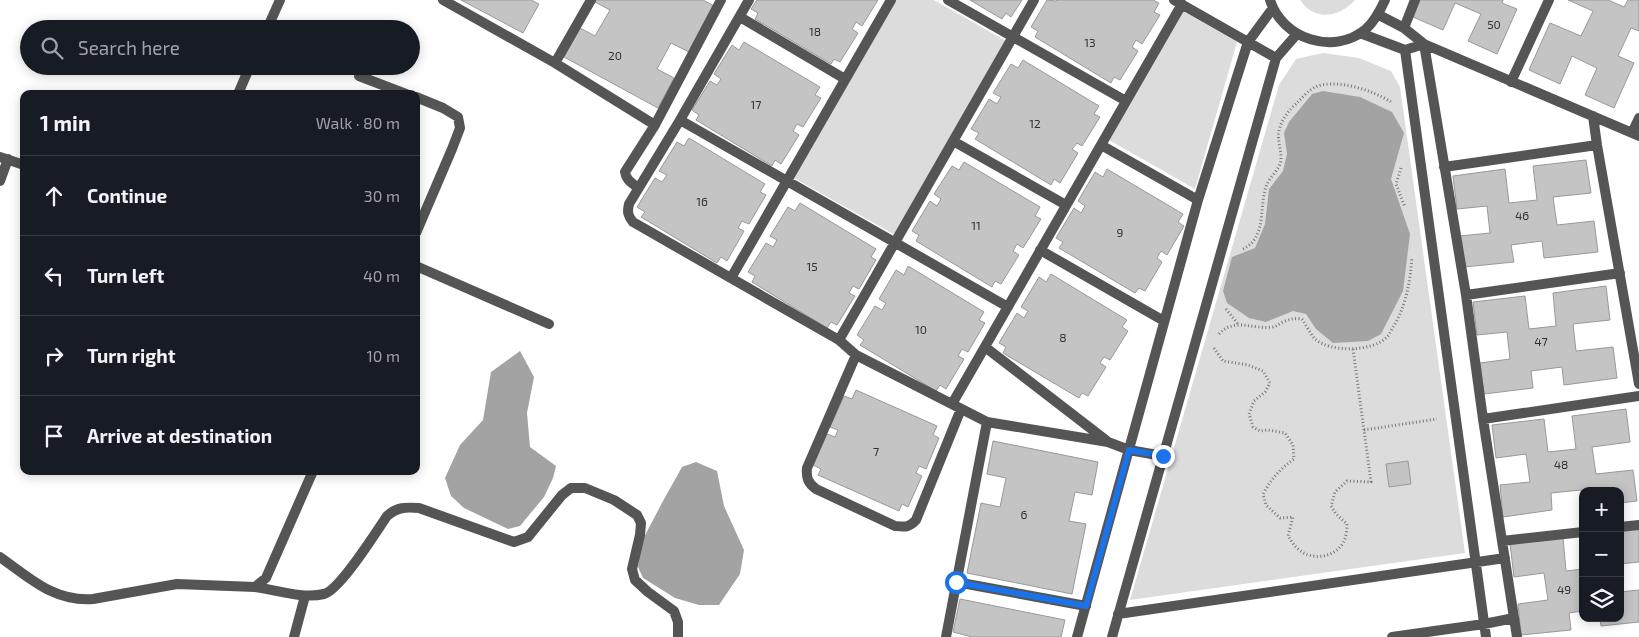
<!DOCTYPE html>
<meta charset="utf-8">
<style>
body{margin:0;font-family:"Exo 2",sans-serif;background:#242831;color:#f1f3f6}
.controls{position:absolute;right:15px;bottom:15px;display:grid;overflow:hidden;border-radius:10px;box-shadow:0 2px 12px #0003}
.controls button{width:45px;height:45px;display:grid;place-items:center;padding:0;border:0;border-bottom:1px solid #363941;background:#171b24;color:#f1f3f6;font:25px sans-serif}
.stop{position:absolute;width:15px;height:15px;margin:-11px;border:4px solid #1a73e8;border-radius:50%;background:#fff}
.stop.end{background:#1a73e8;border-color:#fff;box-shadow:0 1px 5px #0008}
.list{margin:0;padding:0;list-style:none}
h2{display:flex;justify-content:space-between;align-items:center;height:65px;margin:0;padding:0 20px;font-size:21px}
h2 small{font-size:16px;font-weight:400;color:#9ea1a6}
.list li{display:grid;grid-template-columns:32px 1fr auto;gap:15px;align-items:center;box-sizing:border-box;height:80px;padding:0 20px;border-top:1px solid #363941}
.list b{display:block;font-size:19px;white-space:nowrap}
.list em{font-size:16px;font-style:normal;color:#9ea1a6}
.icon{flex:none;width:28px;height:28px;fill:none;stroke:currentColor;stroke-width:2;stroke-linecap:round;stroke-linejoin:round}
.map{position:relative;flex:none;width:1639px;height:637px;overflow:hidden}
.search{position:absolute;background:#171b24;box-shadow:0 2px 12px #0003;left:20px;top:20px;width:400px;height:55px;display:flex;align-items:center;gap:12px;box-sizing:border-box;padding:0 18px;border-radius:28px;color:#9ea1a6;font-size:19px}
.panel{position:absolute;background:#171b24;box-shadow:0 2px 12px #0003;left:20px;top:90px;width:400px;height:385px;border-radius:10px}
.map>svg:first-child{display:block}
.green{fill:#dcdcdc}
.water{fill:#a3a3a3}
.building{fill:#c4c4c4;stroke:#999}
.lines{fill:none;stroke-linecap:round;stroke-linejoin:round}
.path{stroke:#777;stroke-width:3;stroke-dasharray:1 2.5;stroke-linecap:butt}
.lane{stroke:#555;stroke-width:10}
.street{stroke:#555;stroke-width:10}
.route{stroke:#1a73e8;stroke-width:6}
.labels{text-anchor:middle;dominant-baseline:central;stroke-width:4;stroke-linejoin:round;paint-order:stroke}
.number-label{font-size:12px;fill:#313131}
</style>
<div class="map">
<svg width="1639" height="637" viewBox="0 0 1639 637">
<rect width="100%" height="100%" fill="#fff"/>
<path class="green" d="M 896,0 L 934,0 L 1006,41 L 895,235 L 794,178 Z
M 1300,0 L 1355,0 C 1340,17 1315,22 1300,0 Z
M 1183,11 L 1237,42 L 1195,189 L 1109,140 Z
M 1323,53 L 1359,58 L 1391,71 L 1400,87 L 1465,553 L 1130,600 L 1279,85 L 1296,59 Z"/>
<path class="water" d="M 1323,91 L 1360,97 L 1392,112 L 1404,133 L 1391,179 L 1410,234 L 1403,291 L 1381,334 L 1368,341 L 1333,343 L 1316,329 L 1306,314 L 1293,311 L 1266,322 L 1249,318 L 1227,303 L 1223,291 L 1232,257 L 1255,248 L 1265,224 L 1269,189 L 1283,171 L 1287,154 L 1284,133 L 1289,122 L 1312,94 Z
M 520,351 L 534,377 L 527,413 L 530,447 L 556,466 L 553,478 L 544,497 L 520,526 L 508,529 L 464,508 L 451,496 L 445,478 L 460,445 L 483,420 L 491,372 Z
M 696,462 L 717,471 L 724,506 L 744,550 L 740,574 L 719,605 L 699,605 L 675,598 L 643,578 L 638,567 L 641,543 L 663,501 L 682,467 Z"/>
<path class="building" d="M 461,0 L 531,0 L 539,4 L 523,33 Z
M 596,0 L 703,0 L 714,6 L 689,52 L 671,43 L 657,69 L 674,78 L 658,108 L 564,57 L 580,28 L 595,36 L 610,10 L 595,2 Z
M 757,0 L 878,0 L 862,26 L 856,22 L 852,29 L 858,33 L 840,62 L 834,59 L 831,64 L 755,19 L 758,13 L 751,9 Z
M 970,0 L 1022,0 L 1011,17 L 1006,13 L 1002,19 Z
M 1047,0 L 1056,1 L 1057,0 L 1153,0 L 1159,3 L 1154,12 L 1160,15 L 1142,44 L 1136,40 L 1132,47 L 1138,51 L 1120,80 L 1114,77 L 1111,83 L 1035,37 L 1038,31 L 1031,27 Z
M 1420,0 L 1503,0 L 1502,3 L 1517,9 L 1497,54 L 1468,41 L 1481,14 L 1455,3 L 1443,30 L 1413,17 Z
M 1568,0 L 1608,0 L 1624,7 L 1628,0 L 1639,0 L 1639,31 L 1631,28 L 1618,56 L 1634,63 L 1614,108 L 1585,95 L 1597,68 L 1572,56 L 1560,84 L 1529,70 L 1550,23 L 1581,36 L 1593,11 Z
M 744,42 L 820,87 L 815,95 L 821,98 L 803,127 L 797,124 L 793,131 L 799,135 L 781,164 L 775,160 L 772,166 L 696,120 L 699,115 L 692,110 L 710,81 L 717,85 L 721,79 L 714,74 L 732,45 L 739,50 Z
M 1023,60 L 1099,106 L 1094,114 L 1100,117 L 1082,146 L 1077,143 L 1072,149 L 1078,153 L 1060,183 L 1054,179 L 1051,185 L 975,139 L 979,133 L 971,129 L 989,99 L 997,104 L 1001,97 L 993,93 L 1011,64 L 1018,68 Z
M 689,138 L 765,184 L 760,192 L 766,195 L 749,224 L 742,221 L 738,228 L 744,231 L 727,261 L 721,257 L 717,263 L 641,217 L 645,212 L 637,207 L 655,178 L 662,182 L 667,175 L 659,171 L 677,142 L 684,146 Z
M 1586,160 L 1591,193 L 1553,197 L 1557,225 L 1594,221 L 1598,252 L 1544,258 L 1542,241 L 1511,245 L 1514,262 L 1464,267 L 1460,236 L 1490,233 L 1487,206 L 1457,209 L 1453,176 L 1505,169 L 1509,203 L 1537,200 L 1533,166 Z
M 964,162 L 1040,207 L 1035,216 L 1041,219 L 1023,248 L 1017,244 L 1013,251 L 1019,255 L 1001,284 L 995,281 L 992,287 L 916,241 L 919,235 L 912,231 L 930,201 L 937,206 L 941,199 L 934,194 L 952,166 L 959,170 Z
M 1107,169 L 1183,214 L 1178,222 L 1184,226 L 1167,255 L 1161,251 L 1157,258 L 1162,262 L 1145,291 L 1139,288 L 1135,293 L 1059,248 L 1063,242 L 1056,238 L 1074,208 L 1081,213 L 1085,206 L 1078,201 L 1095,172 L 1103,177 Z
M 800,203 L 876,249 L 871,257 L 876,260 L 859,289 L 853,286 L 849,293 L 855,296 L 837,325 L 831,322 L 827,328 L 752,282 L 755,276 L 748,272 L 766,243 L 773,247 L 777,240 L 770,236 L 788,207 L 795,211 Z
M 908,266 L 984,312 L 979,320 L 985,323 L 968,352 L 962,349 L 958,356 L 964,359 L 946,389 L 940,385 L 936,391 L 860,345 L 864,340 L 857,335 L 875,306 L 882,310 L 886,303 L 879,299 L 896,270 L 904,275 Z
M 1051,274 L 1127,320 L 1122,327 L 1128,331 L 1110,360 L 1104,357 L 1100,363 L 1106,367 L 1088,396 L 1082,393 L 1079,398 L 1003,353 L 1006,347 L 999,343 L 1017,313 L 1024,318 L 1028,311 L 1021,307 L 1039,277 L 1046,282 Z
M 1606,286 L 1610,320 L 1573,324 L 1576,351 L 1613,347 L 1617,378 L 1564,385 L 1562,367 L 1531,371 L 1533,388 L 1484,394 L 1480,363 L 1510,359 L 1507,332 L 1477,335 L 1473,302 L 1525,296 L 1529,329 L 1556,326 L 1553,293 Z
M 856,390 L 937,426 L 933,435 L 939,438 L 926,469 L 919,466 L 916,473 L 922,476 L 908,507 L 902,504 L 899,511 L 818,475 L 821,469 L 813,465 L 827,434 L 835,437 L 838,430 L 830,427 L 844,396 L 852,399 Z
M 1626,409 L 1630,442 L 1592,447 L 1596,474 L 1633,470 L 1637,501 L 1620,503 L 1620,491 L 1583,491 L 1583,504 L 1581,490 L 1551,493 L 1552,510 L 1503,517 L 1500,485 L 1530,482 L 1526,454 L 1496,458 L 1492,425 L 1544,419 L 1548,452 L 1576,449 L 1572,416 Z
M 993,441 L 1098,462 L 1092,495 L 1075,492 L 1069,521 L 1086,524 L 1072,594 L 967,573 L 981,503 L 1000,507 L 1006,478 L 987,474 Z
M 1408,461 L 1411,484 L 1389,487 L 1386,464 Z
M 1639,529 L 1639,562 L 1620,564 L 1620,531 Z
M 1563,537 L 1566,571 L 1583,569 L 1583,611 L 1569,613 L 1571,630 L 1521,635 L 1518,604 L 1548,600 L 1544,573 L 1514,577 L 1510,544 Z
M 1639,590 L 1639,622 L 1601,626 L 1600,618 L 1620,618 L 1620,592 Z
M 960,599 L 1065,620 L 1061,637 L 972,637 L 953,632 Z"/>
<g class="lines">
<path class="path" d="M 1401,168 L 1396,184 L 1405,207
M 1243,249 C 1268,237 1258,206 1267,184 C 1270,177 1279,170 1281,161 C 1282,152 1277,141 1279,131 C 1281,120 1289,110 1297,103 C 1303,97 1310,88 1318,86 C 1339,79 1374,91 1391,102
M 1226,309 L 1238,324
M 1219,334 C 1235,317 1253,330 1272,327 C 1276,327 1279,324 1283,322 C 1289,319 1295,318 1302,319 C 1306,325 1310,333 1314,338 C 1329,353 1373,352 1387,337 C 1390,334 1392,328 1395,324 C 1407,302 1410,281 1412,257
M 1214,348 L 1223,361 L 1248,365 L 1263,371 L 1270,383 L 1265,392 L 1254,401 L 1249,414 L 1253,427 L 1260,431 L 1268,430 L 1285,433 L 1293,445 L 1294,459 C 1280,469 1271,479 1263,494 L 1266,505 L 1280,518 L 1293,517 L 1288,536 C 1291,540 1294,546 1298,549 C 1311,561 1334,558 1343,543 C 1346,538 1347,530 1347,524 L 1336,514 L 1331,506 L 1335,492 L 1347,481 L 1371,482 L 1353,349
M 1364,430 L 1437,419"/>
<path class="lane" d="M 956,582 L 1086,606"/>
<path class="street" d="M 443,0 L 555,63 L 655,125
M 749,0 L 680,120 L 629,204 C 627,212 628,216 633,222 L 839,340 L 856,355 L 987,422
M 948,0 L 1126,101
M 1174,0 L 1276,58
M 1270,0 C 1282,39 1334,56 1366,29 C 1375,21 1380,11 1385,0
M 1379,15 L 1404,28 L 1424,44 L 1639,136
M 740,17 L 845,79
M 1404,28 L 1415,0
M 267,29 L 280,0
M 1360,33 L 1405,50
M 555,63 L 591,0
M 359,76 L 406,94
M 1511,82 L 1549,0
M 238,94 L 250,66
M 416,97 L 443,108 L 458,117 L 460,128 L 452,149 L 416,233
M 1593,116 L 1597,145 L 1639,384
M 680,120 L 1008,307
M 1632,133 L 1639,118
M 953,141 L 1066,205
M 1101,145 L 1198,200
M 0,157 L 24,165
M 1444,167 L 1597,145
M 0,181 L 8,159
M 638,188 C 632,183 626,180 625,172 L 655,125 L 721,0
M 1040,250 L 1164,321
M 416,266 L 549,324
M 731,278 L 891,0
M 1466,295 L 1620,273
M 839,340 L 1034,0
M 985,347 L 1107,441
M 856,355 L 807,468 C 806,478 808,483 816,489 L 895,526 C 904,527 909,528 916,520 L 961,409
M 952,404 L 1182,4
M 1483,419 L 1639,396
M 1620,527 L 1639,525
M 1502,541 L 1583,532
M 0,557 C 30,578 54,602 93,599 L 177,584 L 255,587 L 266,578 L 313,471
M 255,587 C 277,590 302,599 324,594 C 340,590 376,532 387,516 C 397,507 405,507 419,508 L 514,542 L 528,537 L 562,495 L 571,488 L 585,488 L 614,500 L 637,515 L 641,523 L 640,535 L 632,569 L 635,580 L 648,592 L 674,611 L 678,622 L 678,637
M 1118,614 L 1505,558
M 294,637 L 305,596
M 946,637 L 987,422 L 1108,442 L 1129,450 L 1163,456
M 1077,637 L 1198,200 L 1248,42 L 1273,8
M 1112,637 L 1276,58 L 1297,34
M 1392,637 L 1484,624 L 1514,618
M 1486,637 L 1405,50 L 1424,44 L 1466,295 L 1483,419 L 1517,637"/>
</g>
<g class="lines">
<path class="route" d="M 956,582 L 1086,606 L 1129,450 L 1163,456"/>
</g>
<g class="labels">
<g class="number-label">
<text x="1494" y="24">50</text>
<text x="815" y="31">18</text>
<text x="1090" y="42">13</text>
<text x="615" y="55">20</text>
<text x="756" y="104">17</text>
<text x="1035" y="123">12</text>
<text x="702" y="201">16</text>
<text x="1522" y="215">46</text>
<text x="976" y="225">11</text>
<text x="1120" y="232">9</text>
<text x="812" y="266">15</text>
<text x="921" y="329">10</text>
<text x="1063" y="337">8</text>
<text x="1541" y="341">47</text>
<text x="876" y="451">7</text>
<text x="1561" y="464">48</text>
<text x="1024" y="514">6</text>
<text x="1564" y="589">49</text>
</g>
</g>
</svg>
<div class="controls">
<button>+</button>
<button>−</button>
<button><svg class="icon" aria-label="layers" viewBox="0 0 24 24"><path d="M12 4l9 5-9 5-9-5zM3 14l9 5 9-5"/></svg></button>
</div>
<div class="stop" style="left:956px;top:582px"></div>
<div class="stop end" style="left:1163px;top:456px"></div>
<div class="search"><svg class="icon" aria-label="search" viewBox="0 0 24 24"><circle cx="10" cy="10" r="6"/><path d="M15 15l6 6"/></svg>Search here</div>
<section class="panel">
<h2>1 min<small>Walk · 80 m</small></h2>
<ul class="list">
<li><svg class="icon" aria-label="ahead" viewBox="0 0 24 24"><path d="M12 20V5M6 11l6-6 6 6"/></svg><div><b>Continue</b></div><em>30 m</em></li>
<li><svg class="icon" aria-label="left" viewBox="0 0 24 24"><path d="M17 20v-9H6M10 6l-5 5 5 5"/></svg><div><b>Turn left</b></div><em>40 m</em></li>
<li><svg class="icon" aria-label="right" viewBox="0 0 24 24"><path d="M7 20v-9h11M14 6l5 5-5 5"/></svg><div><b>Turn right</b></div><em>10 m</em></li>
<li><svg class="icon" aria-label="arrive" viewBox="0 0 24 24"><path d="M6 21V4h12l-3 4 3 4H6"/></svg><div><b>Arrive at destination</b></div></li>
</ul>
</section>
</div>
